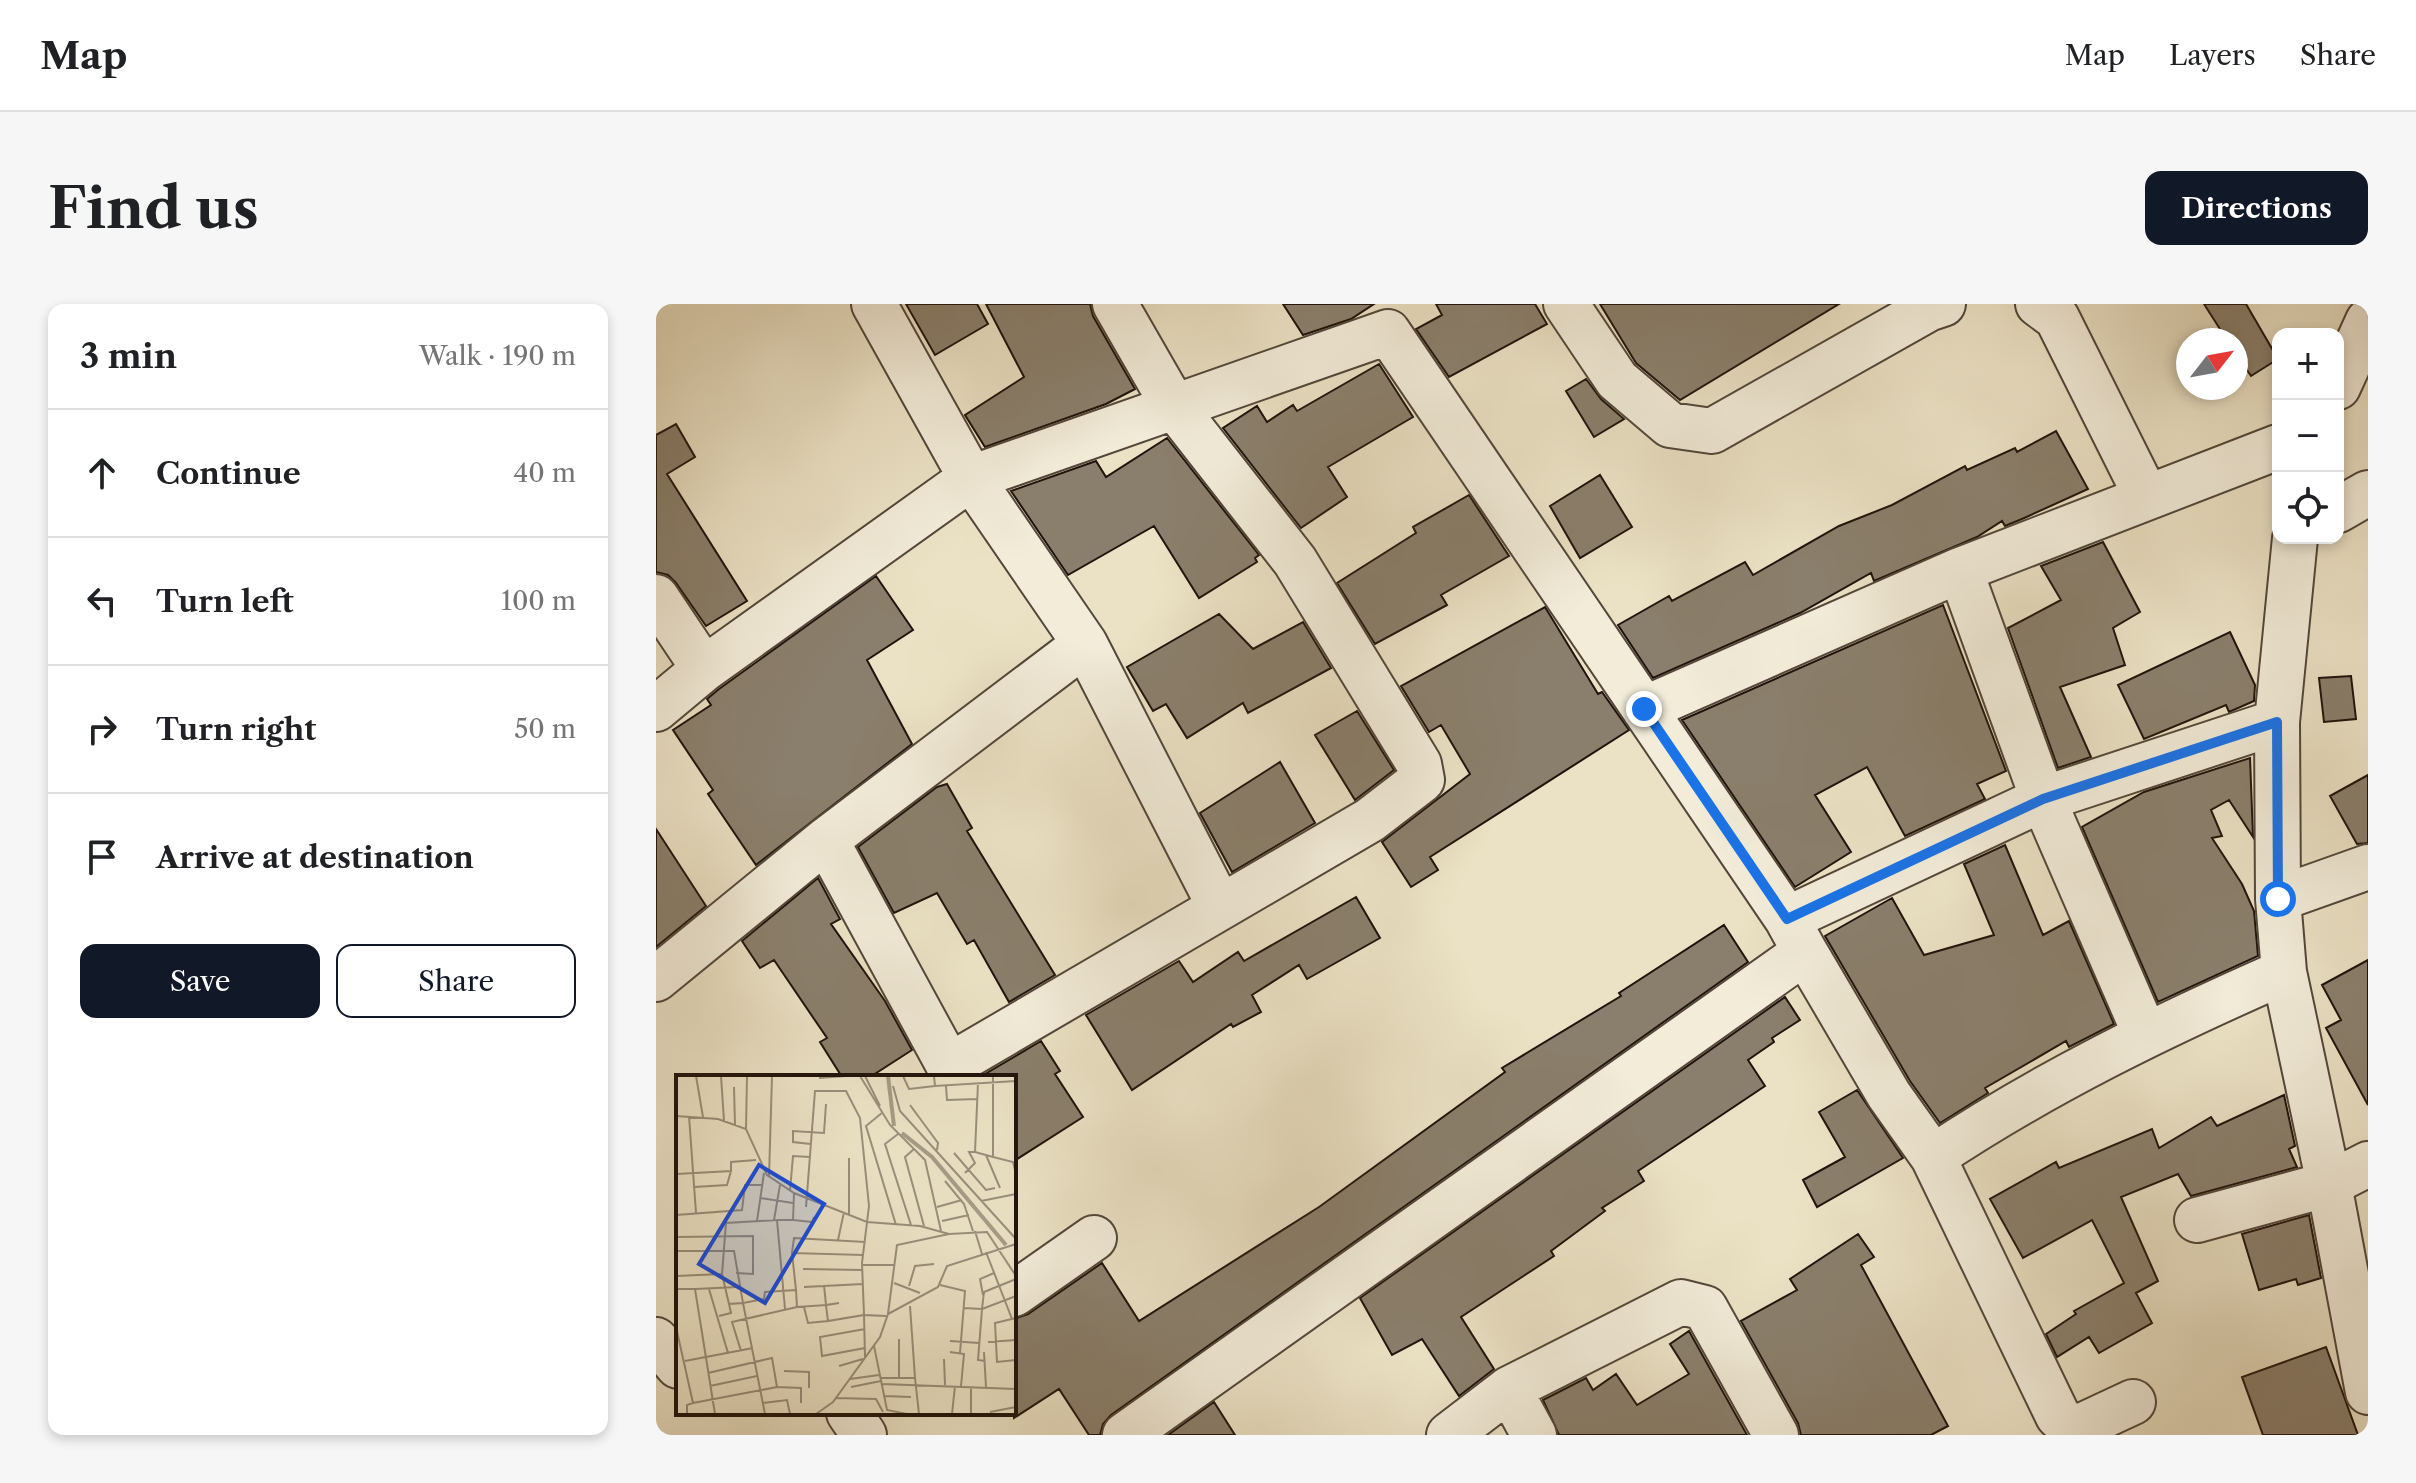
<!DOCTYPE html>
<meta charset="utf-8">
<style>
body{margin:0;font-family:"Libre Caslon Text",serif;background:#f6f6f6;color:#202124}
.controls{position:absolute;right:24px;top:24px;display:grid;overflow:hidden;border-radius:16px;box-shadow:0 4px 12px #0003}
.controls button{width:72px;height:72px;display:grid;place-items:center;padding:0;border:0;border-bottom:2px solid #e0e0e0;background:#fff;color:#202124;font:40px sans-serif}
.compass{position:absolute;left:1520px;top:24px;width:72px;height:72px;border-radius:50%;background:#fff;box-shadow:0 4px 12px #0003;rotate:59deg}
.stop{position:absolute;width:24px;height:24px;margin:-18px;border:6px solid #1a73e8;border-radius:50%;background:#fff}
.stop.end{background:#1a73e8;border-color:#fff;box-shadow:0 2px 8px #0008}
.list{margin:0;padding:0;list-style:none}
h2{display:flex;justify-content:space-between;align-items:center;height:104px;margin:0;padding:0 32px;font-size:34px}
h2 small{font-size:26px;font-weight:400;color:#757577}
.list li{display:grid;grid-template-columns:52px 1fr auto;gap:24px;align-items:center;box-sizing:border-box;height:128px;padding:0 32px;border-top:2px solid #e0e0e0}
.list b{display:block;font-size:30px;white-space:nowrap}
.list em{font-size:26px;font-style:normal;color:#757577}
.actions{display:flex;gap:16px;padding:24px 32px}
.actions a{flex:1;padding:18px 0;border:2px solid #111827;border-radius:16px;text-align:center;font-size:28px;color:#111827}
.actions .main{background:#111827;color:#fff}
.icon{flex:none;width:44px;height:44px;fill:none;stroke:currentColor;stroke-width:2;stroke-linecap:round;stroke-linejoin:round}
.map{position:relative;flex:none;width:1712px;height:1131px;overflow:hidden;border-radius:16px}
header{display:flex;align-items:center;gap:48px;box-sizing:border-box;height:112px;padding:0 40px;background:#fff;border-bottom:2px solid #e0e0e0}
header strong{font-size:38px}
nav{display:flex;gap:44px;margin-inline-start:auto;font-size:28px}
.intro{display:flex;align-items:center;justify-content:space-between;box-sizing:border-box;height:192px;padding:0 48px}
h1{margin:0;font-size:56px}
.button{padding:20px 36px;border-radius:16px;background:#111827;color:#fff;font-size:28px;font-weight:700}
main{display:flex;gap:48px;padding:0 48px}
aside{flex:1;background:#fff;border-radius:16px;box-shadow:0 4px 12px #0003}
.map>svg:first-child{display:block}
.building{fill:#8a7f6c;stroke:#20130c;stroke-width:2}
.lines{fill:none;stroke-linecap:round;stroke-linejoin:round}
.minor-casing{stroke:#53473a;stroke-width:48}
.minor{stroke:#f2ecd9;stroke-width:44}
.route{stroke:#1a73e8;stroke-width:10}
.inset-river{fill:none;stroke:#a69c86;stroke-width:4}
.inset-road{fill:none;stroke:#9a8f7b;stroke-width:2}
.view{fill:#1d4ed8;fill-opacity:0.15;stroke:#1d4ed8;stroke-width:4}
.inset-edge{fill:none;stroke:#20130c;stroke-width:4}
</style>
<header>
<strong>Map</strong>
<nav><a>Map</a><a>Layers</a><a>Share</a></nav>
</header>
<div class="intro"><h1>Find us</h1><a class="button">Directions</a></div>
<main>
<aside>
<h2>3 min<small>Walk · 190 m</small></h2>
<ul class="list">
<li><svg class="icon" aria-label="ahead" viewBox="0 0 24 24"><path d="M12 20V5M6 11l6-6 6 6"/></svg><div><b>Continue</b></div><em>40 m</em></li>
<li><svg class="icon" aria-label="left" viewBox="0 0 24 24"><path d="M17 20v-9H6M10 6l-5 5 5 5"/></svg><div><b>Turn left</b></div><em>100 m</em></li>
<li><svg class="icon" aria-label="right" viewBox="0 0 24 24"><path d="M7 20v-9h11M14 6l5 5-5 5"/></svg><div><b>Turn right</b></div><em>50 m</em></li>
<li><svg class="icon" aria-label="arrive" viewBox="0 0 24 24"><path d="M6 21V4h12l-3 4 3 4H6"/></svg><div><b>Arrive at destination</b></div></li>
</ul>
<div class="actions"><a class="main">Save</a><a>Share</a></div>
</aside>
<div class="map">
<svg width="1712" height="1131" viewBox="0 0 1712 1131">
<rect width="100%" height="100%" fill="#ebe2c5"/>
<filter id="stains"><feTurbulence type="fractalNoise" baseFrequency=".0025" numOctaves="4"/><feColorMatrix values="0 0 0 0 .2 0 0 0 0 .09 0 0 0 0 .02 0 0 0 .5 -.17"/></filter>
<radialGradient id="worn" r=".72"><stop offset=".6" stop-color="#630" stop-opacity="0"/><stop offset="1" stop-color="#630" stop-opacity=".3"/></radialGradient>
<path class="building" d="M 250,0 L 321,0 L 332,20 L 279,51 Z
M 330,0 L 434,0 L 437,12 L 479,85 L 450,100 L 329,143 L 309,111 L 368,73 Z
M 627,0 L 718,0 L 695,15 L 647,31 Z
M 780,0 L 879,0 L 891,20 L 793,73 L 760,25 L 786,11 Z
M 944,0 L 1183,0 L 1024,96 L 980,59 Z
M 1548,0 L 1590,0 L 1622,55 L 1595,72 L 1580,50 L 1580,36 L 1571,36 Z
M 723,60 L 757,113 L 672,163 L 691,193 L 645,224 L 567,124 L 601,102 L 611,118 L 637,101 L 641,107 Z
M 930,75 L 945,95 L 968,115 L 938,133 L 910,87 Z
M 20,120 L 39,153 L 11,170 L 91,297 L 50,322 L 20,279 L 12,271 L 0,268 L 0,131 Z
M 1400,127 L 1432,185 L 1366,215 L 1349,222 L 1346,217 L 1321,233 L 1218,277 L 1215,269 L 1144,309 L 997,374 L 962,321 L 1013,292 L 1016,297 L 1089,258 L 1097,271 L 1183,222 L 1236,201 L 1309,162 L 1311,166 L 1359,144 L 1361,148 Z
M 511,134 L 603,251 L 599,254 L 601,258 L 543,294 L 498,222 L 412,271 L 355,187 L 440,157 L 450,173 Z
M 944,171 L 976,223 L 924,254 L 894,202 Z
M 813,191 L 853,252 L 785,291 L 791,301 L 719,340 L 681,279 L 760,229 L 757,223 Z
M 1447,238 L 1484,308 L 1457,324 L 1469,361 L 1404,383 L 1435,453 L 1402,464 L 1352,324 L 1405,296 L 1385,262 Z
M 220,272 L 257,326 L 211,356 L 256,440 L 100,561 L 52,490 L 57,486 L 17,426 L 55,401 L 51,395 L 63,385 Z
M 1287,301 L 1350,467 L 1321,480 L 1329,495 L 1249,532 L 1211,463 L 1159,491 L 1195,548 L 1139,583 L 1026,416 Z
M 889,303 L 942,390 L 946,388 L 973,426 L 774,553 L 782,566 L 755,583 L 726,538 L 814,470 L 785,421 L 773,428 L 745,382 Z
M 563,310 L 597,345 L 647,318 L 675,364 L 592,409 L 587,399 L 531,434 L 510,400 L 497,407 L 471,363 Z
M 1574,328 L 1599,381 L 1598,397 L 1573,408 L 1570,401 L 1488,435 L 1462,381 Z
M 1695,372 L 1700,415 L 1668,418 L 1663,374 Z
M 701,407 L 738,466 L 699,496 L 659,431 Z
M 1594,454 L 1597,533 L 1573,496 L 1555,506 L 1566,532 L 1556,534 L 1586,580 L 1598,607 L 1602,652 L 1502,698 L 1426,523 L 1488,488 Z
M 624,458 L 659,519 L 576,568 L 544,509 Z
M 1712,471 L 1712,539 L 1701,540 L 1674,492 Z
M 291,480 L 316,524 L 311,527 L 399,671 L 353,698 L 318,636 L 311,640 L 281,589 L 238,609 L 202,543 L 281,483 Z
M 0,525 L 50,602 L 0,643 Z
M 1349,541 L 1387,631 L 1413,617 L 1458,720 L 1413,743 L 1410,737 L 1329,784 L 1332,789 L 1284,819 L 1254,777 L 1169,632 L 1236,594 L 1268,651 L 1338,631 L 1308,560 Z
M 162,574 L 184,615 L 175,620 L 229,697 L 256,746 L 214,773 L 186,773 L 164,738 L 171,734 L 118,656 L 104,664 L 86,637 Z
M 700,593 L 724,634 L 651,675 L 643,661 L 596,691 L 605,708 L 577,723 L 575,720 L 476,786 L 430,711 L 523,657 L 537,678 L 582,648 L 588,657 Z
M 1068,621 L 1092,658 L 455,1111 L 447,1120 L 444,1131 L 433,1131 L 403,1085 L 358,1114 L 358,1015 L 372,1010 L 446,959 L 483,1017 L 663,903 L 849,768 L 846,764 L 965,692 L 963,689 Z
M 1712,656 L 1712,801 L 1670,724 L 1685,716 L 1666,681 Z
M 1129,693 L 1144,716 L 1116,734 L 1118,738 L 1092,756 L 1109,782 L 982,867 L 988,877 L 946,904 L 949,907 L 895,947 L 898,952 L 805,1013 L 838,1065 L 803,1092 L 766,1035 L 736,1051 L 704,994 Z
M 385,737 L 404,767 L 399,770 L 427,813 L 358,857 L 358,773 L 324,773 Z
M 1201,786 L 1247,854 L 1161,903 L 1147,876 L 1189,853 L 1163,808 Z
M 1628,791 L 1639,842 L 1633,845 L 1641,863 L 1535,892 L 1522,870 L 1465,893 L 1502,977 L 1480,989 L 1496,1019 L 1443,1049 L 1433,1033 L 1401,1053 L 1390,1030 L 1420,1010 L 1418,1007 L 1468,979 L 1436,916 L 1367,954 L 1334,895 L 1400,858 L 1403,864 L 1496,825 L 1503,844 L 1555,813 L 1561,822 Z
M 1653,911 L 1665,974 L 1642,981 L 1640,975 L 1603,986 L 1586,930 Z
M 1202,930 L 1218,953 L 1205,961 L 1292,1122 L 1275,1131 L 1145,1131 L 1142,1119 L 1085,1017 L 1141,986 L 1134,975 Z
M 1033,1027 L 1091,1131 L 903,1131 L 887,1096 L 930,1074 L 937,1086 L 960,1070 L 981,1101 L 1033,1070 L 1014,1040 Z
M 1670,1043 L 1702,1131 L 1607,1131 L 1586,1073 Z
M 558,1098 L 579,1131 L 512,1131 Z"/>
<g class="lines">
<g class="minor-casing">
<path id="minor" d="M 910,0 L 961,76 L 1014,121 L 1056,127 L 1272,5 L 1287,0
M 1382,0 L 1401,14 L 1490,192
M 1682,83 L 1712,17
M 1682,206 L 1712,189
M 1639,234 L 1621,418 L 1622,595 L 1628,668 L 1673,880 L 1712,1088
M 1304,266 L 1387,495 L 1489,730
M 0,293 L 48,365 L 315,174 L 732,28 L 1131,615 L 1149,648 L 469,1131
M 429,340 L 564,603
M 0,405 L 48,365
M 988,405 L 1304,266 L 1622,143
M 170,536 L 293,762 L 714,516 L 766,476 L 763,460 L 639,257 L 517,101 L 459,0
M 1622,595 L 1712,563
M 1131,615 L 1387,495 L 1621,418
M 1149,648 L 1233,791 L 1277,853 C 1388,779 1505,722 1628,668
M 0,675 L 170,536 L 429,340 L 315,174 L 218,0
M 1277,853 L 1402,1112 L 1417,1126 L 1477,1098
M 1541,916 L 1673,880 L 1712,860
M 358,990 L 438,934
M 0,1036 L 22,1062
M 853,1085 L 1025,998 L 1049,1004 L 1120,1131
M 193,1109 L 208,1131
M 793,1131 L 853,1085 L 878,1131"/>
</g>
<use href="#minor" class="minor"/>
</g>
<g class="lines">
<path class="route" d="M 988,405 L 1131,615 L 1387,495 L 1621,418 L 1622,595"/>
</g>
<g transform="translate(20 771)">
<rect width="340" height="340" fill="#ebe2c5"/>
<path class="inset-river" d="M 212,1 L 218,51M 226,58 L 256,82 L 330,170"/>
<path class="inset-road" d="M 20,1 L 27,42M 45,1 L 48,46M 184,1 L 214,50 L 249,85 L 265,156M 189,1 L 204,31M 227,1 L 233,14 L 259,11M 258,1 L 259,11 L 340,6M 317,1 L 317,82 L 337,87 L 340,99M 143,3 L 170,1M 302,8 L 299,77 L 317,82M 217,11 L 224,36 L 340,164M 270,11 L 271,25 L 302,24M 58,12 L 59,50M 234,30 L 262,68 L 261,75M 207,37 L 190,51 L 220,150M 0,41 L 42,44 L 70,54 L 91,100 L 118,118 L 191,147 L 244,151 L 273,159 L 311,157 L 340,201M 13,41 L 20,138M 70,54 L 71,1M 222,59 L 209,69 L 235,150M 135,69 L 117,67 L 117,56 L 148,58 L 150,29M 238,74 L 229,82 L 248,151M 278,78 L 310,115 L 319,113M 310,80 L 324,113M 173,83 L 173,139M 0,92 L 1,99 L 55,96 L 55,87 L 80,85M 289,98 L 299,88 L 293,77 L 299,77M 93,102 L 96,1M 269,106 L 288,129 L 297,156M 18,112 L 51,110 L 55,96M 114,116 L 117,81 L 134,82M 84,123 L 117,128M 305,126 L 340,119M 0,130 L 1,99M 130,132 L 139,16 L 170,16 L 184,43 L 193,131 L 186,188 L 188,240 L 210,241M 261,132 L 286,125M 0,140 L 66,135 L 69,110 L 86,110M 98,145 L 104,110M 101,145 L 117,145 L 118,118M 117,145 L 136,147 L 138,142M 81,146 L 88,98M 266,146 L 293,140M 299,156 L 306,179M 0,162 L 77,161 L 77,199 L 60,198M 0,164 L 0,227M 162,165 L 168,137M 0,176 L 58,176 L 67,228 L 53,229 L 55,238 L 43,241M 310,177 L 336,244M 116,178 L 118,163 L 189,167M 186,190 L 219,190M 127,194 L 186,195M 46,199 L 53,229M 0,201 L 46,199 L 50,148 L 101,145 L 109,234M 218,208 L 244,218M 148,210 L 150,230 L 163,228M 264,210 L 289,216 L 284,278M 233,211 L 239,191 L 258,189M 128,212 L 187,209M 0,214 L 19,214 L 39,339M 19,214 L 62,212M 33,214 L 52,278M 120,215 L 116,178 L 187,180M 307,220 L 304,204 L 318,198M 234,231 L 239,303M 128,232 L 132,248 L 152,246M 287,233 L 306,234 L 308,217 L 340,204M 212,239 L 221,170 L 273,159M 340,243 L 319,248 L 321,287 L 340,285M 0,252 L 17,328M 189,254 L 144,262 L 146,281 L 189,273M 223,264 L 223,303M 274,266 L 303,268M 312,267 L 340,265M 198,271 L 211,335 L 231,339M 65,276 L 56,247 L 121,232M 274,277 L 288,279 L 285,311M 308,277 L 310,312M 268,284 L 269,310M 9,286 L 77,273M 309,286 L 302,285 L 306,234 L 340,221M 163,291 L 187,284M 108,296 L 133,297 L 133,313M 32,298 L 96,283 L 101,312M 204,303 L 239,303 L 243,339M 174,304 L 203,300M 206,309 L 340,314M 34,311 L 81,301M 175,312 L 205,306M 295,312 L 295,339M 208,321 L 235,322M 160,323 L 200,324 L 207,337M 87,328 L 111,325 L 114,339M 314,337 L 340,332M 11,339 L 11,330 L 17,328 L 101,312 L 125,313 L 125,328M 89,339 L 67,228 L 88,224 L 89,217 L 120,215 L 121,232 L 150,230 L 152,246 L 188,240 L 189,282M 140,339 L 157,327 L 204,262 L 212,239 L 262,212 L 271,191 L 340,169M 276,339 L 279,311"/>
<path class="view" d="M 83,90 L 148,129 L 89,228 L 23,189 Z"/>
<rect width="340" height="340" class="inset-edge"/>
</g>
<rect width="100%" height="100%" filter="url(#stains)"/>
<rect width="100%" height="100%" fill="url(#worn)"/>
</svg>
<div class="controls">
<button>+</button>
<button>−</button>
<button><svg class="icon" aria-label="locate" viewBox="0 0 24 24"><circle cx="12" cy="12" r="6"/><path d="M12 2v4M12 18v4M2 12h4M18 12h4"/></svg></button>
</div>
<svg class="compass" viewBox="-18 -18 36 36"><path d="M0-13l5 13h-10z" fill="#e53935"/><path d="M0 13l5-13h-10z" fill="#757577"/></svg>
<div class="stop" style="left:1622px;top:595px"></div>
<div class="stop end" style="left:988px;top:405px"></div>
</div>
</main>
